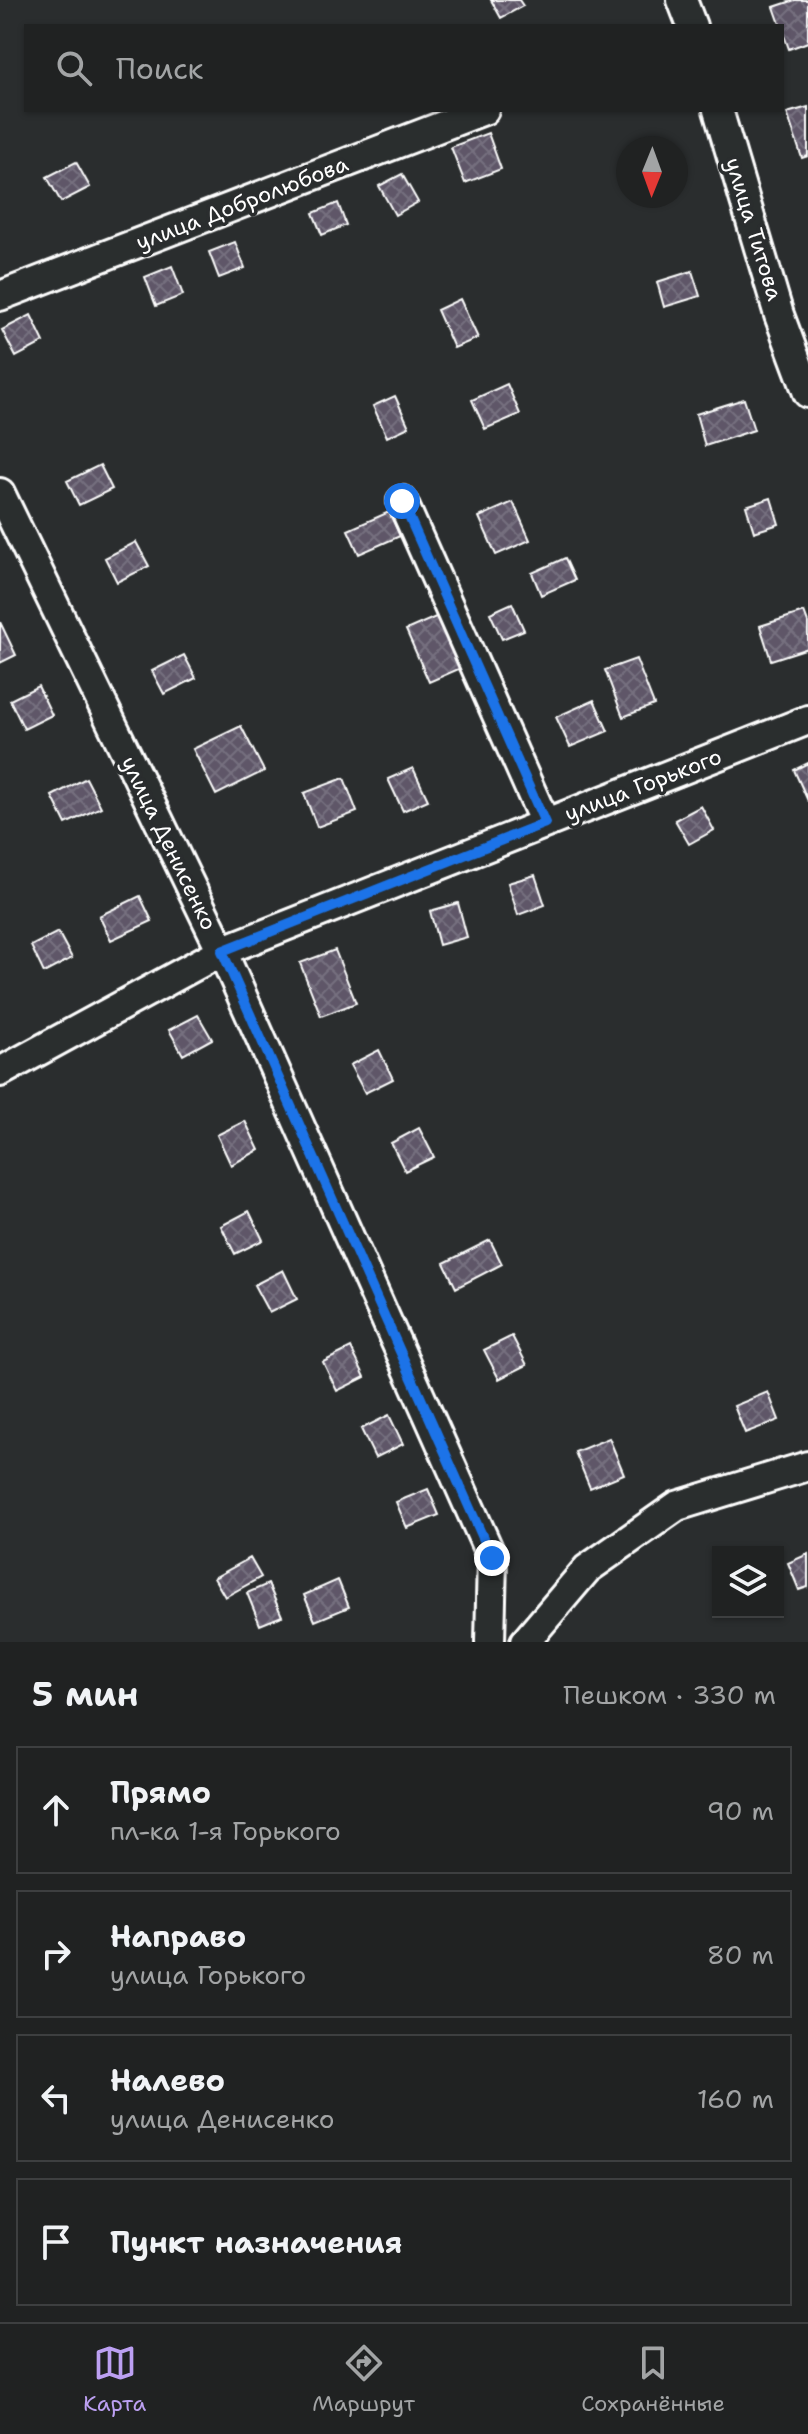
<!DOCTYPE html>
<html lang="ru">
<meta charset="utf-8">
<style>
body{margin:0;font-family:"Shantell Sans",sans-serif;background:#2d2f2f;color:#f1f3f6}
.controls{position:absolute;right:24px;bottom:24px;display:grid;overflow:hidden;border-radius:0px;box-shadow:0 2px 6px #0004}
.controls button{width:72px;height:72px;display:grid;place-items:center;padding:0;border:0;border-bottom:2px solid #3d3f40;background:#202222;color:#f1f3f6;font:40px sans-serif}
.compass{position:absolute;left:616px;top:136px;width:72px;height:72px;border-radius:50%;background:#202222;box-shadow:0 2px 6px #0004;rotate:181deg}
.stop{position:absolute;width:24px;height:24px;margin:-18px;border:6px solid #1a73e8;border-radius:50%;background:#fff}
.stop.end{background:#1a73e8;border-color:#fff;box-shadow:0 2px 8px #0008}
.list{margin:0;padding:0;list-style:none}
h2{display:flex;justify-content:space-between;align-items:center;height:104px;margin:0;padding:0 32px;font-size:34px}
h2 small{font-size:26px;font-weight:400;color:#a2a4a5}
.list li{display:grid;grid-template-columns:52px 1fr auto;gap:24px;align-items:center;box-sizing:border-box;height:128px;margin:0 16px 16px;padding:0 16px;border:2px solid #3d3f40;border-radius:0px}
.list b{display:block;font-size:30px;white-space:nowrap}
.list p{margin:0;font-size:26px;white-space:nowrap;color:#a2a4a5}
.list em{font-size:26px;font-style:normal;color:#a2a4a5}
.icon{flex:none;width:44px;height:44px;fill:none;stroke:currentColor;stroke-width:2;stroke-linecap:round;stroke-linejoin:round}
.map{position:relative;flex:none;width:808px;height:1642px;overflow:hidden}
.search{position:absolute;background:#202222;box-shadow:0 2px 6px #0004;left:24px;right:24px;top:24px;height:88px;display:flex;align-items:center;gap:20px;box-sizing:border-box;padding:0 28px;border-radius:0px;color:#a2a4a5;font-size:30px}
.sheet{height:680px;background:#202222}
nav{display:flex;justify-content:space-around;align-items:center;box-sizing:border-box;height:112px;border-top:2px solid #3d3f40;background:#202222;font-size:22px;color:#a2a4a5}
nav a{display:grid;justify-items:center;gap:4px}
nav .on{color:#bca0f2}
.map>svg:first-child{display:block}
.building{fill:url(#building-cross-hatch);stroke:#fff;stroke-width:2}
.lines{fill:none;stroke-linecap:round;stroke-linejoin:round}
.street-casing{stroke:#fff;stroke-width:34}
.street{stroke:#2a2d2e;stroke-width:28}
.route{stroke:#1a73e8;stroke-width:10}
.labels{text-anchor:middle;dominant-baseline:central;stroke-width:7;stroke-linejoin:round;paint-order:stroke}
.street-label{font-size:22px;fill:#fff;stroke:#2a2d2e}
</style>
<div class="map">
<svg width="808" height="1642" viewBox="0 0 808 1642">
<defs>
<pattern id="building-cross-hatch" width="8" height="8" patternUnits="userSpaceOnUse" patternTransform="scale(2)"><rect width="8" height="8" fill="#5e5768"/><path d="M0 0l8 8M0 8l8-8" fill="none" stroke="#76707f"/></pattern>
</defs>
<rect width="100%" height="100%" fill="#2a2d2e"/>
<filter id="ink" filterUnits="userSpaceOnUse"><feTurbulence type="fractalNoise" baseFrequency=".0125" numOctaves="2"/><feDisplacementMap in="SourceGraphic" scale="16" xChannelSelector="R" yChannelSelector="G"/><feConvolveMatrix kernelMatrix="1 2 1 2 8 2 1 2 1" color-interpolation-filters="sRGB"/></filter>
<g filter="url(#ink)">
<path class="building" d="M 491,0 L 519,0 L 523,6 L 501,18 Z
M 795,0 L 808,0 L 808,42 L 789,49 L 774,7 Z
M 808,107 L 808,156 L 802,158 L 787,113 Z
M 488,133 L 501,169 L 465,183 L 451,147 Z
M 76,162 L 90,187 L 61,202 L 47,177 Z
M 402,174 L 418,202 L 395,215 L 379,186 Z
M 338,203 L 346,225 L 322,235 L 313,213 Z
M 235,242 L 245,268 L 219,278 L 209,252 Z
M 172,266 L 183,295 L 156,306 L 145,277 Z
M 692,271 L 700,296 L 664,307 L 657,282 Z
M 460,299 L 478,338 L 454,348 L 437,310 Z
M 31,315 L 44,342 L 16,357 L 2,330 Z
M 507,384 L 520,414 L 485,429 L 472,400 Z
M 395,396 L 409,427 L 387,437 L 373,406 Z
M 744,399 L 754,430 L 705,446 L 696,414 Z
M 100,465 L 112,489 L 79,505 L 67,481 Z
M 771,498 L 779,524 L 754,532 L 746,506 Z
M 513,502 L 530,540 L 496,555 L 479,517 Z
M 389,512 L 400,536 L 359,554 L 348,530 Z
M 136,542 L 149,566 L 117,582 L 105,558 Z
M 565,558 L 575,580 L 541,595 L 532,573 Z
M 512,603 L 524,630 L 502,639 L 490,613 Z
M 804,612 L 808,623 L 808,648 L 771,660 L 760,626 Z
M 438,616 L 461,668 L 429,682 L 406,630 Z
M 0,622 L 16,655 L 0,663 Z
M 184,655 L 196,678 L 164,694 L 152,671 Z
M 636,659 L 654,705 L 623,717 L 605,670 Z
M 38,686 L 52,715 L 24,729 L 10,700 Z
M 594,700 L 608,731 L 570,747 L 556,717 Z
M 241,726 L 264,771 L 216,795 L 193,749 Z
M 808,763 L 808,801 L 794,770 Z
M 413,768 L 428,800 L 403,811 L 388,779 Z
M 86,778 L 101,807 L 66,824 L 52,796 Z
M 344,778 L 357,812 L 317,827 L 304,793 Z
M 701,806 L 714,830 L 689,844 L 675,820 Z
M 535,875 L 545,905 L 518,915 L 508,883 Z
M 140,896 L 152,921 L 111,940 L 99,916 Z
M 458,903 L 467,937 L 439,945 L 430,911 Z
M 58,932 L 72,958 L 44,973 L 31,946 Z
M 335,950 L 356,1003 L 321,1016 L 300,963 Z
M 198,1015 L 212,1039 L 183,1055 L 169,1030 Z
M 379,1050 L 393,1079 L 365,1093 L 350,1065 Z
M 245,1121 L 259,1150 L 231,1165 L 217,1135 Z
M 419,1128 L 434,1157 L 405,1171 L 391,1143 Z
M 249,1211 L 263,1240 L 235,1254 L 221,1226 Z
M 490,1240 L 502,1264 L 456,1288 L 444,1263 Z
M 283,1270 L 297,1299 L 269,1313 L 254,1285 Z
M 512,1336 L 527,1365 L 499,1379 L 484,1350 Z
M 351,1348 L 365,1377 L 337,1391 L 323,1362 Z
M 768,1392 L 779,1420 L 745,1433 L 734,1406 Z
M 389,1415 L 403,1444 L 375,1458 L 361,1429 Z
M 609,1438 L 624,1474 L 590,1488 L 575,1452 Z
M 428,1489 L 439,1515 L 407,1528 L 396,1502 Z
M 808,1554 L 808,1587 L 799,1590 L 788,1563 Z
M 250,1558 L 261,1577 L 225,1597 L 214,1578 Z
M 338,1580 L 349,1607 L 315,1621 L 304,1595 Z
M 268,1584 L 282,1616 L 260,1625 L 247,1593 Z"/>
<g class="lines">
<g class="street-casing">
<path id="street" d="M 682,0 L 692,26
M 718,110 L 779,315 L 808,393
M 0,296 L 484,110
M 0,493 L 222,951 L 492,1558 L 490,1642
M 402,501 L 545,823
M 0,1072 L 222,951 L 808,720
M 525,1642 L 587,1569 L 677,1506 L 808,1466"/>
</g>
<use href="#street" class="street"/>
</g>
</g>
<g class="lines" filter="url(#ink)">
<path class="route" d="M 402,501 L 545,823 L 222,951 L 492,1558"/>
</g>
<g class="labels">
<g class="street-label">
<text transform="translate(242 203) rotate(-21)">улица Добролюбова</text>
<text transform="translate(754 229) rotate(73)">улица Титова</text>
<text transform="translate(643 785) rotate(-21)">улица Горького</text>
<text transform="translate(169 843) rotate(64)">улица Денисенко</text>
</g>
</g>
</svg>
<div class="controls">
<button><svg class="icon" aria-label="layers" viewBox="0 0 24 24"><path d="M12 4l9 5-9 5-9-5zM3 14l9 5 9-5"/></svg></button>
</div>
<svg class="compass" viewBox="-18 -18 36 36"><path d="M0-13l5 13h-10z" fill="#e53935"/><path d="M0 13l5-13h-10z" fill="#a2a4a5"/></svg>
<div class="stop" style="left:402px;top:501px"></div>
<div class="stop end" style="left:492px;top:1558px"></div>
<div class="search"><svg class="icon" aria-label="search" viewBox="0 0 24 24"><circle cx="10" cy="10" r="6"/><path d="M15 15l6 6"/></svg>Поиск</div>
</div>
<section class="sheet">
<h2>5 мин<small>Пешком · 330 m</small></h2>
<ul class="list">
<li><svg class="icon" aria-label="ahead" viewBox="0 0 24 24"><path d="M12 20V5M6 11l6-6 6 6"/></svg><div><b>Прямо</b><p>пл-ка 1-я Горького</p></div><em>90 m</em></li>
<li><svg class="icon" aria-label="right" viewBox="0 0 24 24"><path d="M7 20v-9h11M14 6l5 5-5 5"/></svg><div><b>Направо</b><p>улица Горького</p></div><em>80 m</em></li>
<li><svg class="icon" aria-label="left" viewBox="0 0 24 24"><path d="M17 20v-9H6M10 6l-5 5 5 5"/></svg><div><b>Налево</b><p>улица Денисенко</p></div><em>160 m</em></li>
<li><svg class="icon" aria-label="arrive" viewBox="0 0 24 24"><path d="M6 21V4h12l-3 4 3 4H6"/></svg><div><b>Пункт назначения</b></div></li>
</ul>
</section>
<nav>
<a class="on"><svg class="icon" aria-label="map" viewBox="0 0 24 24"><path d="M3 6l6-2 6 2 6-2v14l-6 2-6-2-6 2zM9 4v14M15 6v14"/></svg>Карта</a>
<a><svg class="icon" aria-label="directions" viewBox="0 0 24 24"><path d="M12 3l9 9-9 9-9-9zM9 14v-3h6M13 9l2 2-2 2"/></svg>Маршрут</a>
<a><svg class="icon" aria-label="saved" viewBox="0 0 24 24"><path d="M7 4h10v16l-5-4-5 4z"/></svg>Сохранённые</a>
</nav>
